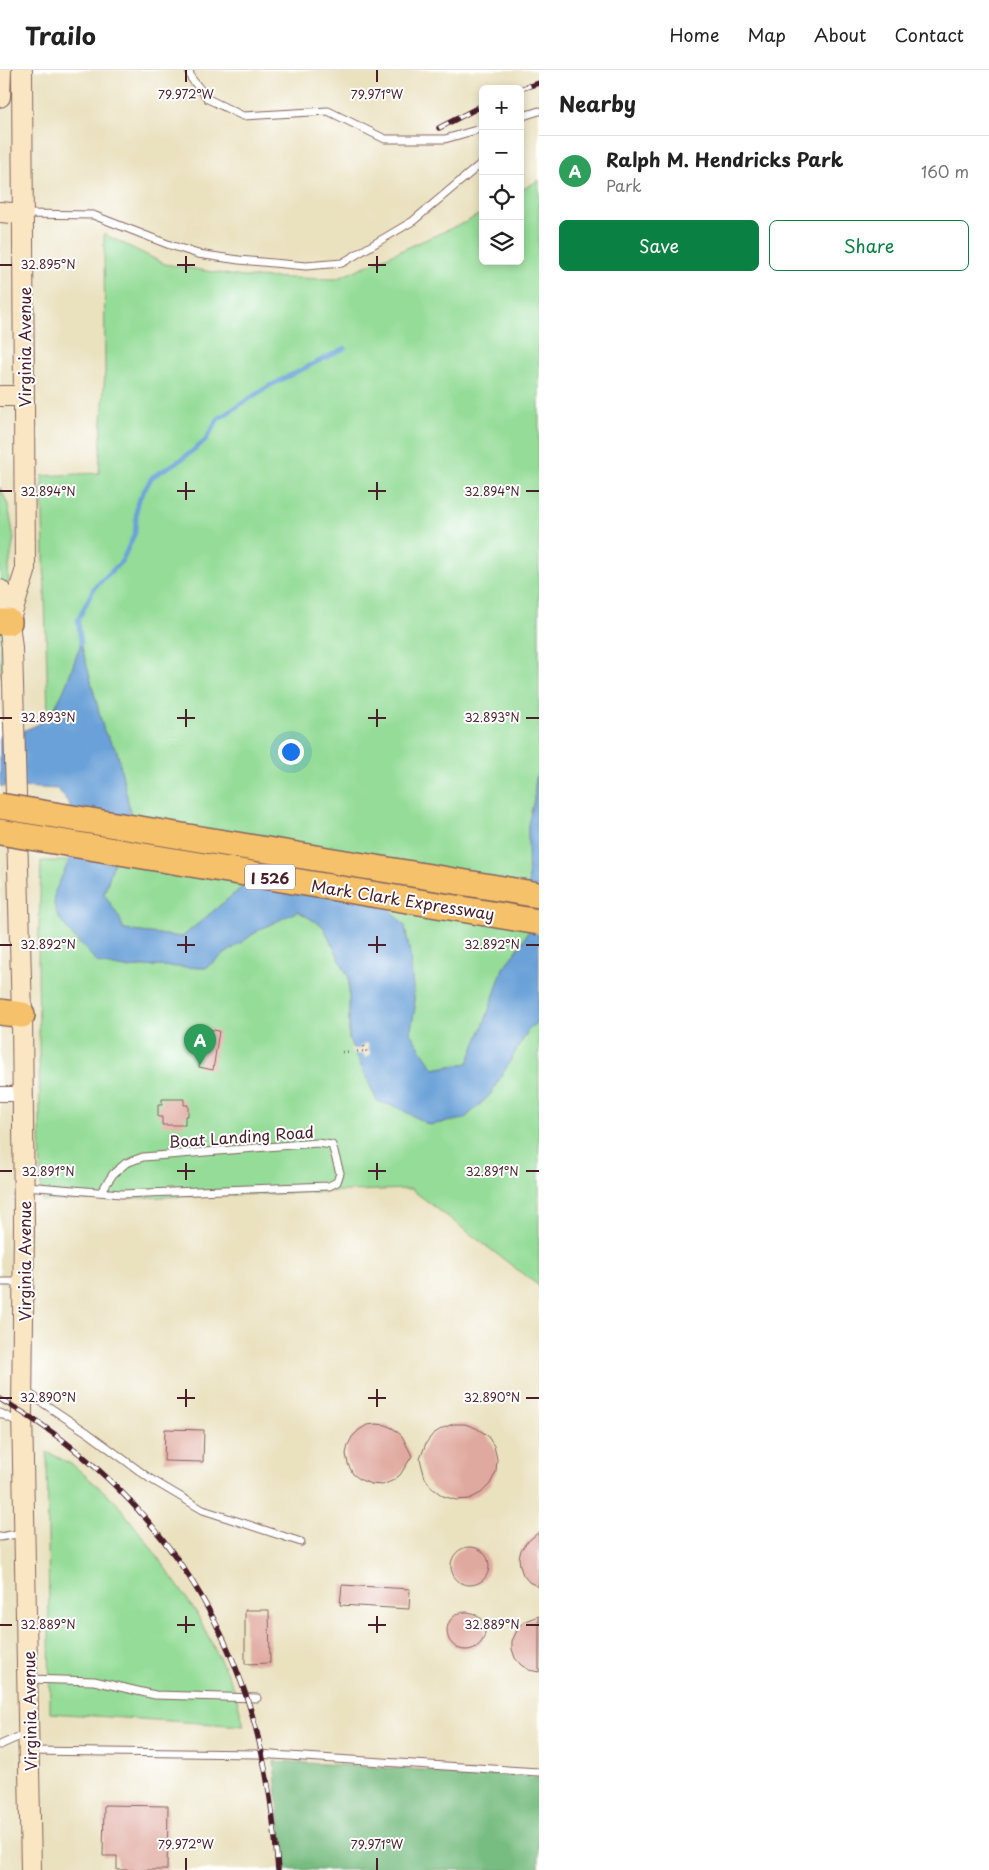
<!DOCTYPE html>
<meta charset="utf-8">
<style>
body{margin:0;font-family:"Playpen Sans",sans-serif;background:#f2f2f2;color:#222}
.controls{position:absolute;right:15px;top:15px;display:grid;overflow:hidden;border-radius:8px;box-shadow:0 2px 8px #0003}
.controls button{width:45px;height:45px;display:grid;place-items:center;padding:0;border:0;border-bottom:1px solid #e0e0e0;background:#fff;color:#222;font:25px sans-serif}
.you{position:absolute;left:290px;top:681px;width:18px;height:18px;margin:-12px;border:4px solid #fff;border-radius:50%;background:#1a73e8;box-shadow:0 0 0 8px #1a73e833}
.badge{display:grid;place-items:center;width:32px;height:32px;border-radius:50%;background:#0b8043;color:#fff;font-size:16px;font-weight:700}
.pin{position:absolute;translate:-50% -41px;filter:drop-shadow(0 1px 2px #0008)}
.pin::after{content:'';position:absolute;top:26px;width:18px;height:15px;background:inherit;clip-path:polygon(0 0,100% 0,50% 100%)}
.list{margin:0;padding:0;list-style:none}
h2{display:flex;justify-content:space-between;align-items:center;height:65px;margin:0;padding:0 20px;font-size:21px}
h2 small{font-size:16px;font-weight:400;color:#767676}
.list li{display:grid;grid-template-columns:32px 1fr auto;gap:15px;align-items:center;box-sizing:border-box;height:70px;padding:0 20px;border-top:1px solid #e0e0e0}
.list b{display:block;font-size:19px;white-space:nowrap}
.list p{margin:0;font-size:16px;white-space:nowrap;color:#767676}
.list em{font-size:16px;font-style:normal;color:#767676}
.actions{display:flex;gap:10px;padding:15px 20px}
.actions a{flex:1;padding:11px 0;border:1px solid #0b8043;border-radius:8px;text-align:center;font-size:18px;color:#0b8043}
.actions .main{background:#0b8043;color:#fff}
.icon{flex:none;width:28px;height:28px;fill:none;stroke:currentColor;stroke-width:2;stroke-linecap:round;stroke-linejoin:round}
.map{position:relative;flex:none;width:539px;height:1800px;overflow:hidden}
header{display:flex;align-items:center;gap:30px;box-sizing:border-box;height:70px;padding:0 25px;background:#fff;border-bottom:1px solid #e0e0e0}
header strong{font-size:24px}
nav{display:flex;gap:28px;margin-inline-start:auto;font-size:18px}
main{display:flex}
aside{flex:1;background:#fff}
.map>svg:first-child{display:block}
.green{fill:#94dc97;stroke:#6f7e61}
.forest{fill:#77bc80;stroke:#606e56}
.water{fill:#6aa1d8;stroke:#5a6082}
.pier{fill:#eae1bf}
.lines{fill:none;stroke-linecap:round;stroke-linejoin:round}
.stream{stroke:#6aa1d8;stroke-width:4.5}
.building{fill:#e0a99f}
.lane-casing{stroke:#82635f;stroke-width:9}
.street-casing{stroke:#82635f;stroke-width:16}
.secondary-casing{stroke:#82635f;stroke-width:22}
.highway-casing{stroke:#82635f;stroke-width:28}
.path{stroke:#82635f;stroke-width:2.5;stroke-dasharray:1 4;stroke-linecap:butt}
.lane{stroke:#fff;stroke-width:7}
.street{stroke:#fff;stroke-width:14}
.secondary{stroke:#fbe6c4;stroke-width:20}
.highway{stroke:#f5c16b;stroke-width:25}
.rail-casing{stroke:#4a1f2b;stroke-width:5.5}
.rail{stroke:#fff;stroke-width:4;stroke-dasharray:11;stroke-linecap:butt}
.highway-bridge-casing{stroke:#82635f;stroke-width:28;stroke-linecap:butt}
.highway-bridge{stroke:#f5c16b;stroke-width:25}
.ticks{fill:none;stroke:#4a1f2b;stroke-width:2}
.labels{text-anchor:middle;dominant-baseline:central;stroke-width:4;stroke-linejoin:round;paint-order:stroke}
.shield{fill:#fff;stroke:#80626b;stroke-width:1}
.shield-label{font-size:15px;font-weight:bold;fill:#4a1f2b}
.street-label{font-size:16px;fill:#4a1f2b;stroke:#fff}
.ticks-label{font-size:12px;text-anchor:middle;fill:#4a1f2b;stroke:#fff;stroke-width:4;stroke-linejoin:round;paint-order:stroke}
</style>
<header>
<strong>Trailo</strong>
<nav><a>Home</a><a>Map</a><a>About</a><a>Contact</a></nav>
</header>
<main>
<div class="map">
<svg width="539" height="1800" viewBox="0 0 539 1800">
<rect width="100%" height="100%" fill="#fff"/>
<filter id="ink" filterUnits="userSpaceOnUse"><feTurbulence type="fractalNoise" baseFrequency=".02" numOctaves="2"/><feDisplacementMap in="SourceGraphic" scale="10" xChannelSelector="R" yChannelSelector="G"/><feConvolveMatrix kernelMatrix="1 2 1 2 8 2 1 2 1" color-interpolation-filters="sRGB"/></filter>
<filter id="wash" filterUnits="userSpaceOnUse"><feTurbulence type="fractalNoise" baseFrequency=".0096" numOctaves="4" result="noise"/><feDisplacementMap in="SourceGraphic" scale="20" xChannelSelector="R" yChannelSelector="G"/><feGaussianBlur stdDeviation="1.12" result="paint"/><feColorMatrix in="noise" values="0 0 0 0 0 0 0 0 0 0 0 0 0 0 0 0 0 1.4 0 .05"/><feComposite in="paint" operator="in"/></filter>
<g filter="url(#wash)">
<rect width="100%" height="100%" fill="#eae1bf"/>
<path class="green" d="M 539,110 L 539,428 L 537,433 L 539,435 L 539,705 L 536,707 L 534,730 L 528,755 L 529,860 L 521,875 L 503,898 L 487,946 L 468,993 L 433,999 L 410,963 L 415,938 L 410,885 L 405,856 L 246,814 L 182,867 L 124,860 L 119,847 L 104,824 L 130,741 L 117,681 L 104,662 L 81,574 L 63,623 L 48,648 L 42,406 L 99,403 L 105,301 L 104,164 L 165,194 L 242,207 L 336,209 L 468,151 L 483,142 L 483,191 L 520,191 L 520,121 Z
M 0,417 L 8,435 L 14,468 L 8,503 L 14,562 L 0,607 Z
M 41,791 L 69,791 L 63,806 L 59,848 L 79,874 L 125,898 L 155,896 L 205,898 L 259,860 L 297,841 L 323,856 L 349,908 L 349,969 L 377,1031 L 399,1038 L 429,1055 L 464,1049 L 490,1025 L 529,959 L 539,950 L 539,1216 L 411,1119 L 41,1131 L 38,892 Z
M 47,1382 L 73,1395 L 115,1431 L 147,1472 L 196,1542 L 234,1618 L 244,1656 L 50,1643 Z"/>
<path class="forest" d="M 274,1691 L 539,1707 L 539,1800 L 284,1800 Z"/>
<path class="water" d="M 81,573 L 104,661 L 117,681 L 130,741 L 104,824 L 119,847 L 124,860 L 182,867 L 246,814 L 261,774 L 347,800 L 376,825 L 405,856 L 410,885 L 415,938 L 410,963 L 434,999 L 468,993 L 487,946 L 503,898 L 521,875 L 529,860 L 528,755 L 534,730 L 536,706 L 539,705 L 539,950 L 529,959 L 490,1025 L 464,1049 L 429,1055 L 399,1038 L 377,1031 L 349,969 L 349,908 L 323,856 L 298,841 L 259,860 L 205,898 L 155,896 L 125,898 L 98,893 L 68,860 L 59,848 L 54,835 L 55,821 L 69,791 L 70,735 L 58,719 L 0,716 L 0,665 L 4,667 C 18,662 36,658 47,648 C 61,636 74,592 81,573 Z"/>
<path class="pier" d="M 367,973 L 371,985 L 365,988 L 364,984 L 353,984 L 350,979 L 361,979 L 360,976 Z"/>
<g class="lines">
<path class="stream" d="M 81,573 L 78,550 L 94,518 L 122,491 L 135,463 L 137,433 L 152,407 L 182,389 L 205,371 L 218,349 L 269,316 L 345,278"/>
</g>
<g id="blocks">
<path class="building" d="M 204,958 L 219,961 L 213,1000 L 199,997 Z
M 162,1029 L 184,1029 L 184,1035 L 188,1035 L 188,1046 L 185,1046 L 185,1055 L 162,1055 L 162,1047 L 158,1047 L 158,1035 L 162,1035 Z
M 376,1354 L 386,1355 L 394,1359 L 402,1366 L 412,1386 L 400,1405 L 392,1411 L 382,1415 L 371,1414 L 361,1410 L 353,1404 L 348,1394 L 346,1384 L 348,1375 L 352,1367 L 359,1360 L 367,1355 Z
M 453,1354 L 465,1354 L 476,1358 L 487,1365 L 494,1376 L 497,1389 L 496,1402 L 490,1414 L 481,1423 L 469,1429 L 456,1430 L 443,1426 L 432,1418 L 425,1408 L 420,1389 L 426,1373 L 433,1364 L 443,1358 Z
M 165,1359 L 204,1360 L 203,1392 L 164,1391 Z
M 539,1462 L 539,1517 L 529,1512 L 523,1505 L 520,1496 L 519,1488 L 521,1480 L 526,1473 Z
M451 1496a19 19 0 1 1 38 0a19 19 0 1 1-38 0Z
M 342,1515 L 410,1519 L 409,1539 L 340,1535 Z
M 245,1540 L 269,1540 L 270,1593 L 245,1594 Z
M447 1561a19 19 0 1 1 38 0a19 19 0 1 1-38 0Z
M 539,1546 L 539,1602 L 529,1600 L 521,1595 L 515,1588 L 512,1579 L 512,1571 L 519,1556 L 526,1551 Z
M 104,1735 L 168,1736 L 167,1800 L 117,1800 L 117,1786 L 103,1786 Z"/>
</g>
</g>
<g filter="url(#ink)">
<use href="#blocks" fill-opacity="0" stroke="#82635f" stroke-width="1"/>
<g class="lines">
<g class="lane-casing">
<path id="lane" d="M 189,0 L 191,8 L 208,29 L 243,46 L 328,41 L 385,69 L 445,69 L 483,58
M 520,47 L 539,41
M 24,144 L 93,145 L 170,175 L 198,184 L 239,190 L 306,196 L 342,193 L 413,151 L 483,92
M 26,1116 L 121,1124 L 329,1116 L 337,1112 L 340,1103 L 332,1075 L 317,1073 L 143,1087 L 126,1093 L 113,1104 L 101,1122
M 0,1212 L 22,1212
M 25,1321 L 88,1363 L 149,1408 L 203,1440 L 301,1472
M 0,1343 L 20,1353
M 0,1467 L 22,1463
M 28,1609 L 94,1611 L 155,1625 L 257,1628
M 0,1675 L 27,1663
M 30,1681 L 257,1684 L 539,1702"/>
</g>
<g class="street-casing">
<path id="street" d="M 0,1024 L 22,1024"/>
</g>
<g class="secondary-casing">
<path id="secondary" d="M 0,27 L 1,0
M 0,142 L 23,144
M 0,326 L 24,326
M 0,520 L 9,552 L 12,578 L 22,945 L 24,1155 L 22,1341 L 31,1800
M 9,552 L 25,502 L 22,0"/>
</g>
<g class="highway-casing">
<path id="highway" d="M 0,552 L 9,552
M 0,942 L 22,945"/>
</g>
<path class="path" d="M 364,976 L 368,985
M 342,982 L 366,981"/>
<use href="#lane" class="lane"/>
<use href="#street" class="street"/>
<use href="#secondary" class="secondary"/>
<use href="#highway" class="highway"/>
<g class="rail-casing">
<path id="rail" d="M 520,19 L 539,13
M 439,58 L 483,35
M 0,1329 C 113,1393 198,1492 242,1614 C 264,1674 273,1737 278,1800"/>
</g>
<use href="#rail" class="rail"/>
<g class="highway-bridge-casing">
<path id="highway-bridge" d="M 0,736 L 539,825
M 0,762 L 539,852"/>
</g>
<use href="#highway-bridge" class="highway-bridge"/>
</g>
</g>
<path class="ticks" d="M 186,0 L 186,12M 377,0 L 377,12M 186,186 L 186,203M 377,186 L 377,203M 0,195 L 12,195M 177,195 L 195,195M 368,195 L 386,195M 186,412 L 186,430M 377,412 L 377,430M 0,421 L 12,421M 177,421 L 195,421M 368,421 L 386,421M 526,421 L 539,421M 186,639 L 186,657M 377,639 L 377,657M 0,648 L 12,648M 177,648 L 195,648M 368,648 L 386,648M 526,648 L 539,648M 186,866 L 186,883M 377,866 L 377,883M 0,875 L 12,875M 177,875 L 195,875M 368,875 L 386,875M 526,875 L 539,875M 186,1093 L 186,1110M 377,1093 L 377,1110M 0,1101 L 12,1101M 177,1101 L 195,1101M 368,1101 L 386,1101M 526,1101 L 539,1101M 186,1319 L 186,1337M 377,1319 L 377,1337M 0,1328 L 12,1328M 177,1328 L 195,1328M 368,1328 L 386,1328M 526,1328 L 539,1328M 186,1546 L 186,1563M 377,1546 L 377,1563M 0,1555 L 12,1555M 177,1555 L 195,1555M 368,1555 L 386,1555M 526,1555 L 539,1555M 186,1788 L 186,1800M 377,1788 L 377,1800"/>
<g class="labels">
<rect class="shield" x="245" y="794.5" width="50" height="25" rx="4"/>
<g class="shield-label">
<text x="270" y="807">I 526</text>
</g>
<g class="street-label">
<text transform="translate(24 277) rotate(-90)">Virginia Avenue</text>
<text transform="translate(403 829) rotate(9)">Mark Clark Expressway</text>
<text transform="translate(241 1066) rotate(-4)">Boat Landing Road</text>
<text transform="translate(24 1191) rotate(-90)">Virginia Avenue</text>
<text transform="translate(29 1641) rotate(-91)">Virginia Avenue</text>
</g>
</g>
<g class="ticks-label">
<text x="186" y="29">79.972°W</text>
<text x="377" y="29">79.971°W</text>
<text x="48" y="199">32.895°N</text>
<text x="48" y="426">32.894°N</text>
<text x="492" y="426">32.894°N</text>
<text x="48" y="652">32.893°N</text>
<text x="492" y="652">32.893°N</text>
<text x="48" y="879">32.892°N</text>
<text x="492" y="879">32.892°N</text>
<text x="48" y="1106">32.891°N</text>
<text x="492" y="1106">32.891°N</text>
<text x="48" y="1332">32.890°N</text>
<text x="492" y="1332">32.890°N</text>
<text x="48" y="1559">32.889°N</text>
<text x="492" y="1559">32.889°N</text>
<text x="186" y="1779">79.972°W</text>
<text x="377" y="1779">79.971°W</text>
</g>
</svg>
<div class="controls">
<button>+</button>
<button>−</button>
<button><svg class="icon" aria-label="locate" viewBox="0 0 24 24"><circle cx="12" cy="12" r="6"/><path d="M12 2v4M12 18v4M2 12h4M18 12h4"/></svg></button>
<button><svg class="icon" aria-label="layers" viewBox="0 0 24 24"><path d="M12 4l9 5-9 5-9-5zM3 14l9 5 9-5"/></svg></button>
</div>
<div class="you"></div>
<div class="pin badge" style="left:200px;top:995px;background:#2e9e5b">A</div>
</div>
<aside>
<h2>Nearby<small></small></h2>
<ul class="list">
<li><span class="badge" style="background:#2e9e5b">A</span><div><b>Ralph M. Hendricks Park</b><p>Park</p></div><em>160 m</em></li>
</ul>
<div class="actions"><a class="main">Save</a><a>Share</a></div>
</aside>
</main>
